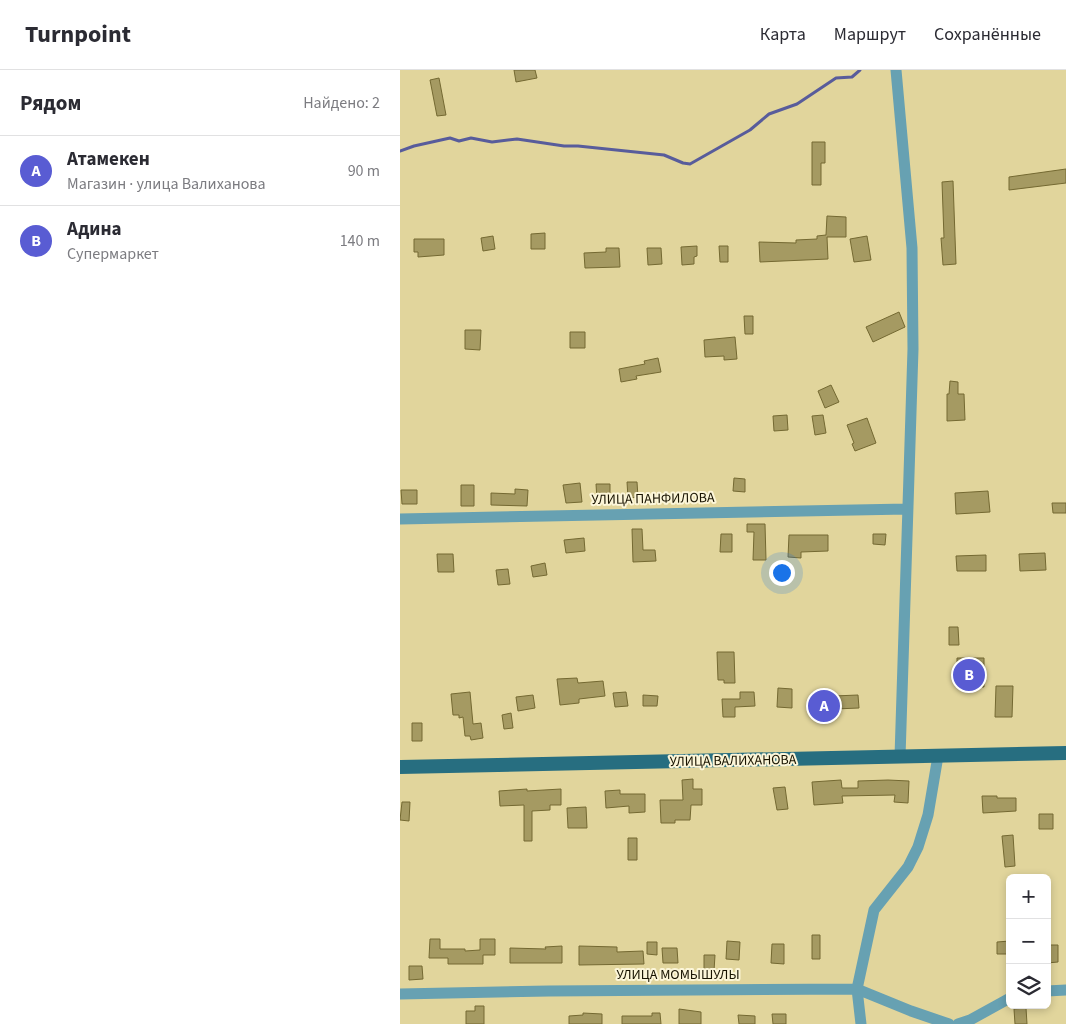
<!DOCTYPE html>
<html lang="ru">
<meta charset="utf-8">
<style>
body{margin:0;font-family:"Source Sans 3",sans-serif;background:#f2f2f3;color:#2b2b33}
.controls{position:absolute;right:15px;bottom:15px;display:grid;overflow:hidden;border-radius:8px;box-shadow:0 2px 8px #0003}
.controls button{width:45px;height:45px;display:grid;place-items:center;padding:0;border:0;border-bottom:1px solid #e1e1e2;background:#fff;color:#2b2b33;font:25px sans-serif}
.you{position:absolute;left:381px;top:502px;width:18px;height:18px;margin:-12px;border:4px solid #fff;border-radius:50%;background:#1a73e8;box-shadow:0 0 0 8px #1a73e833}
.badge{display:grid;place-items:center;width:32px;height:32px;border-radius:50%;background:#595cd3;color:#fff;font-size:16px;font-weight:700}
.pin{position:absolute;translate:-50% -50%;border:2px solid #fff;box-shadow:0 1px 5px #0006}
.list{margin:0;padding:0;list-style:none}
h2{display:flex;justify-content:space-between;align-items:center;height:65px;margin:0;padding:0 20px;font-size:21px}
h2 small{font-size:16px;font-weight:400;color:#7c7c81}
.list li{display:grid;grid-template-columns:32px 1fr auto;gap:15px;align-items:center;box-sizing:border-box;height:70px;padding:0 20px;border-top:1px solid #e1e1e2}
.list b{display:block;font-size:19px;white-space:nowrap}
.list p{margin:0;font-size:16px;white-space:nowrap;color:#7c7c81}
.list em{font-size:16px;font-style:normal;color:#7c7c81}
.icon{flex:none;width:28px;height:28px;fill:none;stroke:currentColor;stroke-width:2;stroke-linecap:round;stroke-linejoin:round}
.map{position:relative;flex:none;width:666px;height:954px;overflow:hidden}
header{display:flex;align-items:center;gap:30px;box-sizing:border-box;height:70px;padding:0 25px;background:#fff;border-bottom:1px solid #e1e1e2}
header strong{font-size:24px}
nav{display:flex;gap:28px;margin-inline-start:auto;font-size:18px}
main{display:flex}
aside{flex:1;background:#fff}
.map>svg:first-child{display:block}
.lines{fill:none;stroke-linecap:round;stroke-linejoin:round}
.stream{stroke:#585c9b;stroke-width:3}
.building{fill:#a59a62;stroke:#746932}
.minor{stroke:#67a1b2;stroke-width:11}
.major{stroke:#276e80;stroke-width:14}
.labels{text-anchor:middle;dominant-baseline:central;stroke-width:4;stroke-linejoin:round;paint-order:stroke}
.street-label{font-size:14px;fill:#181300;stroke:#fcf6d9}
</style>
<header>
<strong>Turnpoint</strong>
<nav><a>Карта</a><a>Маршрут</a><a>Сохранённые</a></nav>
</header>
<main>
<aside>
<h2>Рядом<small>Найдено: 2</small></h2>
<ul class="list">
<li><span class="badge">A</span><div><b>Атамекен</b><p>Магазин · улица Валиханова</p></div><em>90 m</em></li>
<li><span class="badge">B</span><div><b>Адина</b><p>Супермаркет</p></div><em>140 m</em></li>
</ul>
</aside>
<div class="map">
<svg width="666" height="954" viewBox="0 0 666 954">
<rect width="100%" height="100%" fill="#e1d59c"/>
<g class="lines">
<path class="stream" d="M 0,81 L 14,76 L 50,68 L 59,71 L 71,68 L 92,72 L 117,69 L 164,76 L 178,76 L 264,85 L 283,93 L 290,94 L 350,60 L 369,44 L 397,34 L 436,8 L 452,7 L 460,0"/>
</g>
<path class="building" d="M 114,0 L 135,0 L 137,8 L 116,12 Z
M 39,8 L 46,45 L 37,46 L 30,10 Z
M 412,72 L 425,72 L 425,93 L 421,93 L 421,115 L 412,115 Z
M 666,99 L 666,113 L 609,120 L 609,107 Z
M 553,111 L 556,194 L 543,195 L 541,168 L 544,168 L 542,112 Z
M 427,146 L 446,147 L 446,167 L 427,167 L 428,189 L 360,192 L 359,172 L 396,173 L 396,170 L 417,169 L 417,166 L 426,165 Z
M 145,163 L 145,179 L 131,179 L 131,164 Z
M 93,166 L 95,179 L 83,181 L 81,168 Z
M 467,166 L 471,190 L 454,192 L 450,169 Z
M 14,169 L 44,169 L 44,185 L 18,187 L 18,182 L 14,182 Z
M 297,176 L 297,186 L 294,187 L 294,194 L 282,195 L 281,177 Z
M 319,176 L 328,176 L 328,192 L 320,192 Z
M 206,178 L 219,178 L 220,197 L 185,198 L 184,183 L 206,182 Z
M 247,178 L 261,178 L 262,194 L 248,195 Z
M 499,242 L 505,257 L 473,272 L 466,257 Z
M 344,246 L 353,246 L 353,264 L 345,264 Z
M 65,260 L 81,260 L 80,280 L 65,279 Z
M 170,262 L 185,262 L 185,278 L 170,278 Z
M 335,267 L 337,289 L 324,290 L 324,286 L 305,287 L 304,270 Z
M 258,288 L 261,302 L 236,306 L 237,309 L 221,312 L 219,299 L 245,294 L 244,291 Z
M 550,311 L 558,312 L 558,324 L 564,324 L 565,350 L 547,351 L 547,324 L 549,324 Z
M 431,315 L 439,332 L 425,338 L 418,321 Z
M 387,345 L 388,360 L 374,361 L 373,346 Z
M 423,345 L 426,363 L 415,365 L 412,346 Z
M 467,348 L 476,373 L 455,381 L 452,374 L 454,373 L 447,355 Z
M 334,408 L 345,409 L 345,422 L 333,421 Z
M 227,412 L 237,412 L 238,427 L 228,428 Z
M 180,413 L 182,432 L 166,433 L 163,415 Z
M 196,414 L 210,414 L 210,423 L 207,424 L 207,430 L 197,430 Z
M 61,415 L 74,415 L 74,436 L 61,436 Z
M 115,419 L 128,420 L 127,436 L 91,435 L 91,423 L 115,424 Z
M 1,420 L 17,420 L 17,434 L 2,434 Z
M 588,421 L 590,442 L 556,444 L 555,423 Z
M 652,433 L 666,433 L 666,443 L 653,443 Z
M 347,454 L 365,454 L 366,490 L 353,490 L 354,462 L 347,462 Z
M 232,459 L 242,459 L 243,480 L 255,480 L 256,491 L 233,492 Z
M 321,464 L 332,464 L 332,482 L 320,482 Z
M 473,464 L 486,464 L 485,475 L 473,474 Z
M 389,465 L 428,465 L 428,481 L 401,482 L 401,488 L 388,487 Z
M 184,468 L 185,481 L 166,483 L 164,470 Z
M 645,483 L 646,500 L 620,501 L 619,484 Z
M 37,484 L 53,484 L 54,502 L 38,502 Z
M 586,485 L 586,501 L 557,501 L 556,486 Z
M 145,493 L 147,505 L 133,507 L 131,496 Z
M 108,499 L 110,514 L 98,515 L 96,500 Z
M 549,557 L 558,557 L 559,575 L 549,575 Z
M 317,582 L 334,582 L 335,613 L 324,613 L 324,610 L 318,610 Z
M 557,588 L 584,588 L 584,617 L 557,617 Z
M 177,608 L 178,613 L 203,611 L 205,626 L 179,629 L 179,633 L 160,635 L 157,609 Z
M 596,616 L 613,616 L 612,647 L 595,647 Z
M 378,618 L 392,619 L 392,638 L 377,637 Z
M 70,622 L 73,654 L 81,653 L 83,668 L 71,670 L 70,666 L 65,666 L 63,647 L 59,648 L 59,645 L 53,645 L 51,624 Z
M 226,622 L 228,636 L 215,637 L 213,623 Z
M 340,622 L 354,622 L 355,636 L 335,637 L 335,647 L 323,647 L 322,629 L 340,629 Z
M 434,622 L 434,626 L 458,625 L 459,638 L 435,639 L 435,644 L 413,645 L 412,623 Z
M 133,625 L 135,638 L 118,641 L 116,627 Z
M 243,625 L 258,626 L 257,636 L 243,636 Z
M 111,643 L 113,658 L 104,659 L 102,645 Z
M 12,653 L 22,653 L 22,671 L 12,671 Z
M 293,709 L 293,719 L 302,719 L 302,735 L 291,735 L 290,750 L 275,750 L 275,753 L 261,753 L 260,730 L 283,730 L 282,710 Z
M 441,710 L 442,718 L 458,718 L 458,711 L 488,710 L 509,711 L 508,733 L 494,732 L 495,725 L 442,726 L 443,733 L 414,735 L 412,712 Z
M 385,717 L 388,739 L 377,740 L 373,718 Z
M 127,719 L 127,721 L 161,719 L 161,735 L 150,735 L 150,740 L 132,741 L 132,771 L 124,771 L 124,735 L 100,736 L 99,721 Z
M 220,720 L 220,724 L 245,724 L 245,742 L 229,743 L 229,736 L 206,738 L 205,721 Z
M 582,726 L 597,726 L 597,728 L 616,728 L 616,741 L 583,743 Z
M 2,732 L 10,732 L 9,751 L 0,750 Z
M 186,737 L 187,758 L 168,758 L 167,738 Z
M 639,744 L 653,744 L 653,759 L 639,759 Z
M 613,765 L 615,796 L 605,797 L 602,766 Z
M 228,768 L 237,768 L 237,790 L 228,790 Z
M 412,865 L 420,865 L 420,889 L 412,889 Z
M 30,869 L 40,869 L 40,879 L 65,879 L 65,881 L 80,880 L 80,869 L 95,869 L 95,885 L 83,885 L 83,894 L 48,894 L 48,888 L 29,888 Z
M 327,871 L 340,872 L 339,890 L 326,889 Z
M 610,871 L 610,884 L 597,884 L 597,872 Z
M 247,872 L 257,872 L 257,885 L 247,884 Z
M 372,874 L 384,874 L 384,894 L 371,893 Z
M 647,875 L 658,875 L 658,892 L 647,893 Z
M 162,876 L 162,893 L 110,893 L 110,878 L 146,879 L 145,877 Z
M 179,876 L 217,877 L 217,882 L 243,881 L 244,894 L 179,895 Z
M 262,878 L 277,878 L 278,893 L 263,893 Z
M 304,885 L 315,885 L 314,901 L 304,901 Z
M 9,896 L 22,896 L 23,909 L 9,910 Z
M 75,936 L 84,936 L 84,954 L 66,954 L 66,941 L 75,941 Z
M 626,938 L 627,954 L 615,954 L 614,939 Z
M 279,939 L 301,942 L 301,954 L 279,954 Z
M 183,943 L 202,944 L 202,954 L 169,954 L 169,946 L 183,945 Z
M 252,943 L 260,943 L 261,954 L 222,954 L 222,946 L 252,946 Z
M 372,944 L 386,944 L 386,954 L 373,954 Z
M 338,945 L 355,946 L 355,954 L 339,954 Z"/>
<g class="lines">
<path class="minor" d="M 496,0 L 512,178 L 513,279 L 500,687
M 0,449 L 507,439
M 647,921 L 666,920
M 0,924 L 149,921 L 457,919 L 511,941 L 549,954
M 461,954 L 457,919 L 474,840 L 508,797 L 518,777 L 528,745 L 538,686
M 558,954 L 570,950 L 610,928"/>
<path class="major" d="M 0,697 L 666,683"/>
</g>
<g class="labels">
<g class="street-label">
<text transform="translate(253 429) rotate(-1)">УЛИЦА ПАНФИЛОВА</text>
<text transform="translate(333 691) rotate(-1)">УЛИЦА ВАЛИХАНОВА</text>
<text x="278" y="905">УЛИЦА МОМЫШУЛЫ</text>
</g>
</g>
</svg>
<div class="controls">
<button>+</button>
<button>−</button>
<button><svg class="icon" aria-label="layers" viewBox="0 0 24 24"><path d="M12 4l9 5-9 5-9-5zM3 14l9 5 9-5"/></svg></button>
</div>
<div class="you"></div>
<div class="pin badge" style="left:424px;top:636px">A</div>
<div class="pin badge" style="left:569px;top:605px">B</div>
</div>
</main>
